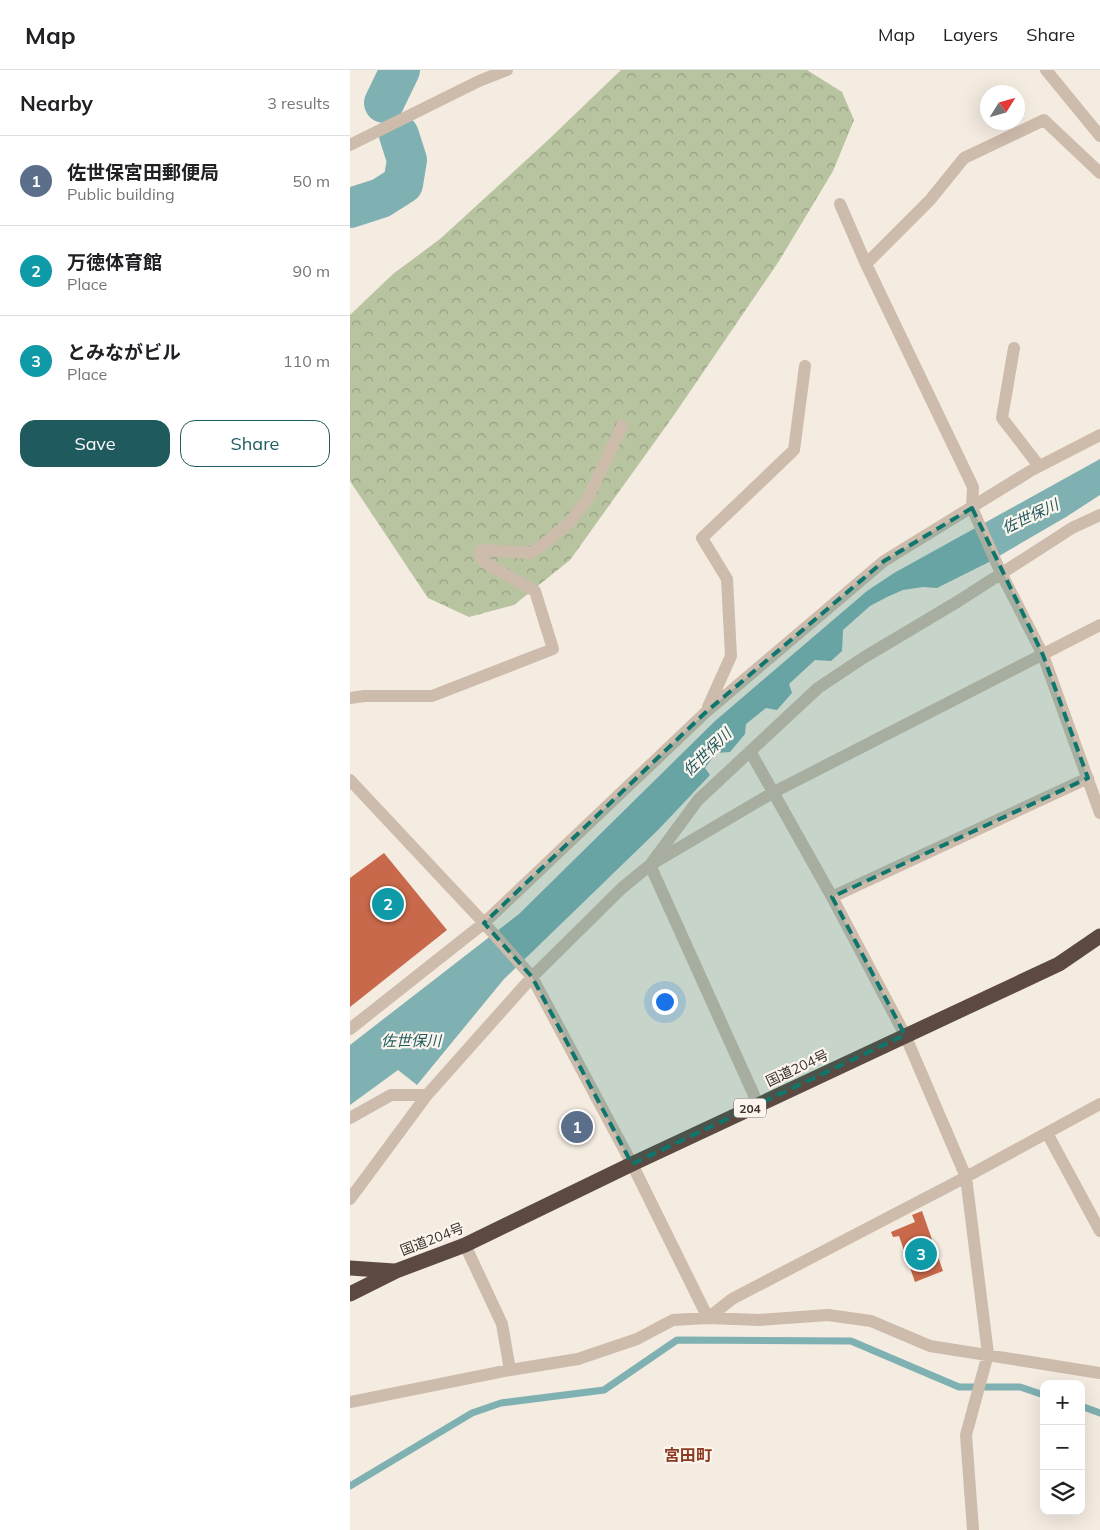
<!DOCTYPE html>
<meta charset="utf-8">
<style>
body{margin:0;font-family:Mulish,"Noto Sans JP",sans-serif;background:#f2f2f2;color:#202124}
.controls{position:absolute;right:15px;bottom:15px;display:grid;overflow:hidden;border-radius:10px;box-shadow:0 5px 20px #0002}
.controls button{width:45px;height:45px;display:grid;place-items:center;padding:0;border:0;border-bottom:1px solid #e0e0e0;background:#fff;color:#202124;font:25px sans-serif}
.compass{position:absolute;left:630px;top:15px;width:45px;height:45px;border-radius:50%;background:#fff;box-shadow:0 5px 20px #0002;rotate:53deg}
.you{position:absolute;left:314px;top:931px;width:18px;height:18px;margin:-12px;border:4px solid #fff;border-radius:50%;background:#1a73e8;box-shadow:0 0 0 8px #1a73e833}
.badge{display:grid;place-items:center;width:32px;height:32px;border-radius:50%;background:#1f5a5e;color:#fff;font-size:16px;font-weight:700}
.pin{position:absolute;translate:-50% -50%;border:2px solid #fff;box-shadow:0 1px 5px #0006}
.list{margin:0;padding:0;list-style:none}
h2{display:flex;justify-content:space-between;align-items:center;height:65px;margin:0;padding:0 20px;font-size:21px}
h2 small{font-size:16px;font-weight:400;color:#757577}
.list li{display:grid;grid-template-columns:32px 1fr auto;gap:15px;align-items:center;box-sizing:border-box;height:90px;padding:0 20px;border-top:1px solid #e0e0e0}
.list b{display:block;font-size:19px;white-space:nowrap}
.list p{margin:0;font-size:16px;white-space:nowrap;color:#757577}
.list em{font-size:16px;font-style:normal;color:#757577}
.actions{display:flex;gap:10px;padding:15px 20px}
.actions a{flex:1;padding:11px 0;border:1px solid #1f5a5e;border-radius:15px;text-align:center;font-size:18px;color:#1f5a5e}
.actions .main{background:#1f5a5e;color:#fff}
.icon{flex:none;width:28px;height:28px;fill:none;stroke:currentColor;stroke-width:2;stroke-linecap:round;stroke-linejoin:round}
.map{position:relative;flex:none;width:750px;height:1460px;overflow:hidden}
header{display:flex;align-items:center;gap:30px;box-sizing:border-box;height:70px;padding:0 25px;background:#fff;border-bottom:1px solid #e0e0e0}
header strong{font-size:24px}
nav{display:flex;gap:28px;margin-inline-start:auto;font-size:18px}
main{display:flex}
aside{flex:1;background:#fff}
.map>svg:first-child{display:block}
.forest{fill:url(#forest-crowns)}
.water{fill:#7fb0b2}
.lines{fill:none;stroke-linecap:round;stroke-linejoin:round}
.stream{stroke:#7fb0b2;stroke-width:7}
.river{stroke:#7fb0b2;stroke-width:40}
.building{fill:#c8694b}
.minor{stroke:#cdbbac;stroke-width:12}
.highway{stroke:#5c4a42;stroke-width:15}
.marked{fill:#0f766e;fill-opacity:0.2;stroke:#0f766e;stroke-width:4;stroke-dasharray:10 6;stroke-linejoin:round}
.labels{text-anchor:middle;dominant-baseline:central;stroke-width:4.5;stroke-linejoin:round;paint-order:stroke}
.shield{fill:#fbf5ee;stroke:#756b66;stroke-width:1}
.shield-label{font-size:12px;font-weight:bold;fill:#3b302b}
.street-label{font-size:14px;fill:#3b302b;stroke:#fbf5ee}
.water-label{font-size:15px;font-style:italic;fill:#1f5a5e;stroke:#fbf5ee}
.quarter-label{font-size:16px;font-weight:bold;fill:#8c3b22;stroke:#fbf5ee}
</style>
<header>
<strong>Map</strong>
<nav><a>Map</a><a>Layers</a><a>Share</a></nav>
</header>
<main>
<aside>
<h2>Nearby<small>3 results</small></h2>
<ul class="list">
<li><span class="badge" style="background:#5c6f8a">1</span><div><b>佐世保宮田郵便局</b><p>Public building</p></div><em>50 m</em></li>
<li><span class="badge" style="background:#0f9aa8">2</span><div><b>万徳体育館</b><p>Place</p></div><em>90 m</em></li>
<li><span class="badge" style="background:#0f9aa8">3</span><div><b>とみながビル</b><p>Place</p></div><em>110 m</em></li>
</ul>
<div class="actions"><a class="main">Save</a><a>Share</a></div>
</aside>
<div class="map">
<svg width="750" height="1460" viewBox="0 0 750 1460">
<defs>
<pattern id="forest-crowns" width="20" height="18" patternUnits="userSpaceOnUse" patternTransform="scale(1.25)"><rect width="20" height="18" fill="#b8c4a0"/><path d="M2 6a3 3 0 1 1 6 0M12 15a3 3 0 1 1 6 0" fill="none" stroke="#97a083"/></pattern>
</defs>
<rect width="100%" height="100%" fill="#f4ebe1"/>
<path class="forest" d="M 271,0 L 457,0 L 492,22 L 504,50 L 483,101 L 429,191 L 324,345 L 220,490 L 164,535 L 119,547 L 78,528 L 0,411 L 0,245 L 43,204 L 90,169 L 197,71 Z"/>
<path class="water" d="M 750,389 L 750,425 L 716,447 L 637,493 L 587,518 L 573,517 L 553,520 L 537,527 L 520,536 L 493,560 L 492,581 L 481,591 L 465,590 L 439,614 L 442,623 L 427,640 L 416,638 L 396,654 L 395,664 L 380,682 L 366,683 L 355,698 L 360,705 L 308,760 L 154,909 L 67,1015 L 48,1000 L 0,1035 L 0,975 L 169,844 L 365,651 L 517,521 L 544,503 Z"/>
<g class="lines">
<path class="stream" d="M 731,1336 L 750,1343
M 0,1416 L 122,1343 L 151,1333 L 254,1320 L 327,1270 L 501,1271 L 609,1317 L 670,1317 L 694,1325"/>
<path class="river" d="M 34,33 L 50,0
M 0,138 L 31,128 L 53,114 L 57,90 L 49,65"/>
</g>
<path class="building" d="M 34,783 L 97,860 L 0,937 L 0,808 Z
M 572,1141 L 593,1201 L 565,1212 L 549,1166 L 543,1167 L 541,1162 L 565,1152 L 562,1145 Z"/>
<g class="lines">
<path class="minor" d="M 696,0 L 750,66
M 0,75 L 129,11 L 157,0
M 490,134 L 516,194 L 623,417 L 622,438 L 651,503 L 693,585 L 750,743
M 516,194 L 580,130 L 614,88 L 694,50 L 750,103
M 664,278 L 652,348 L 689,396
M 0,628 L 14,626 L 82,626 L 203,579 L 185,521 L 137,494 L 131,488 L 131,480 L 181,483 L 194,474 L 220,452 L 238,428 L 272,356
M 358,637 L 381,586 L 377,509 L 352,468 L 444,380 L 455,296
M 400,681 L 482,827 L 555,965 L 616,1107 L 638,1284 L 616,1365 L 623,1460
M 0,710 L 134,853 L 182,907 L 282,1094 L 358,1248
M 482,827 L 738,708
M 0,959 L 134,853 L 356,642 L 534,491 L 682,400 L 750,365
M 408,1034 L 300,795 L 348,730 L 468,618 L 513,588 L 607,532 L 722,458 L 750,445
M 0,1048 L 41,1025 L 77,1025
M 697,1063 L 750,1161
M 0,1129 L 77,1025 L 182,907 L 272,818 L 300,795 L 424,722 L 750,555
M 115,1175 L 152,1254 L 160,1300
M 358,1248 L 382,1229 L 616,1107 L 750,1034
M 0,1332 L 160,1300 L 228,1289 L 287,1269 L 323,1250 L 358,1248 L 409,1250 L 478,1245 L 521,1251 L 580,1276 L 750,1303"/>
<path class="highway" d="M 0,1198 L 44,1201
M 0,1224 L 46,1201 L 115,1175 L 282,1094 L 709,894 L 750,866"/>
</g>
<path class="marked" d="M 622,438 L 693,585 L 738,708 L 482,827 L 555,965 L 282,1094 L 182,907 L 134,853 L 356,642 L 534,491 Z"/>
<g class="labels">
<rect class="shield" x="384" y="1028.5" width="32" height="19" rx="4"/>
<g class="shield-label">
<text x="400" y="1038">204</text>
</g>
<g class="street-label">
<text transform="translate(447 998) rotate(-25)">国道204号</text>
<text transform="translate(82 1169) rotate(-21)">国道204号</text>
</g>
<g class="water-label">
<text transform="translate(680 446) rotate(-25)">佐世保川</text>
<text transform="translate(357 682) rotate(-44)">佐世保川</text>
<text x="61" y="970">佐世保川</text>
</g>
<g class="quarter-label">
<text x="338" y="1385">宮田町</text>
</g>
</g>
</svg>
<div class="controls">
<button>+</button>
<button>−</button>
<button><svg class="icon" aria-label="layers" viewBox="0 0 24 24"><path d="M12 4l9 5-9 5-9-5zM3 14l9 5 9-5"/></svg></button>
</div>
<svg class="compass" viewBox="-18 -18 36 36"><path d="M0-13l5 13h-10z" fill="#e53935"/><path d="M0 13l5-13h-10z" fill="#757577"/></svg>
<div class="you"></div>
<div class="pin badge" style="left:227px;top:1057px;background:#5c6f8a">1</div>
<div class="pin badge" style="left:38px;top:834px;background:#0f9aa8">2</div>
<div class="pin badge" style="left:571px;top:1184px;background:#0f9aa8">3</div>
</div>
</main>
